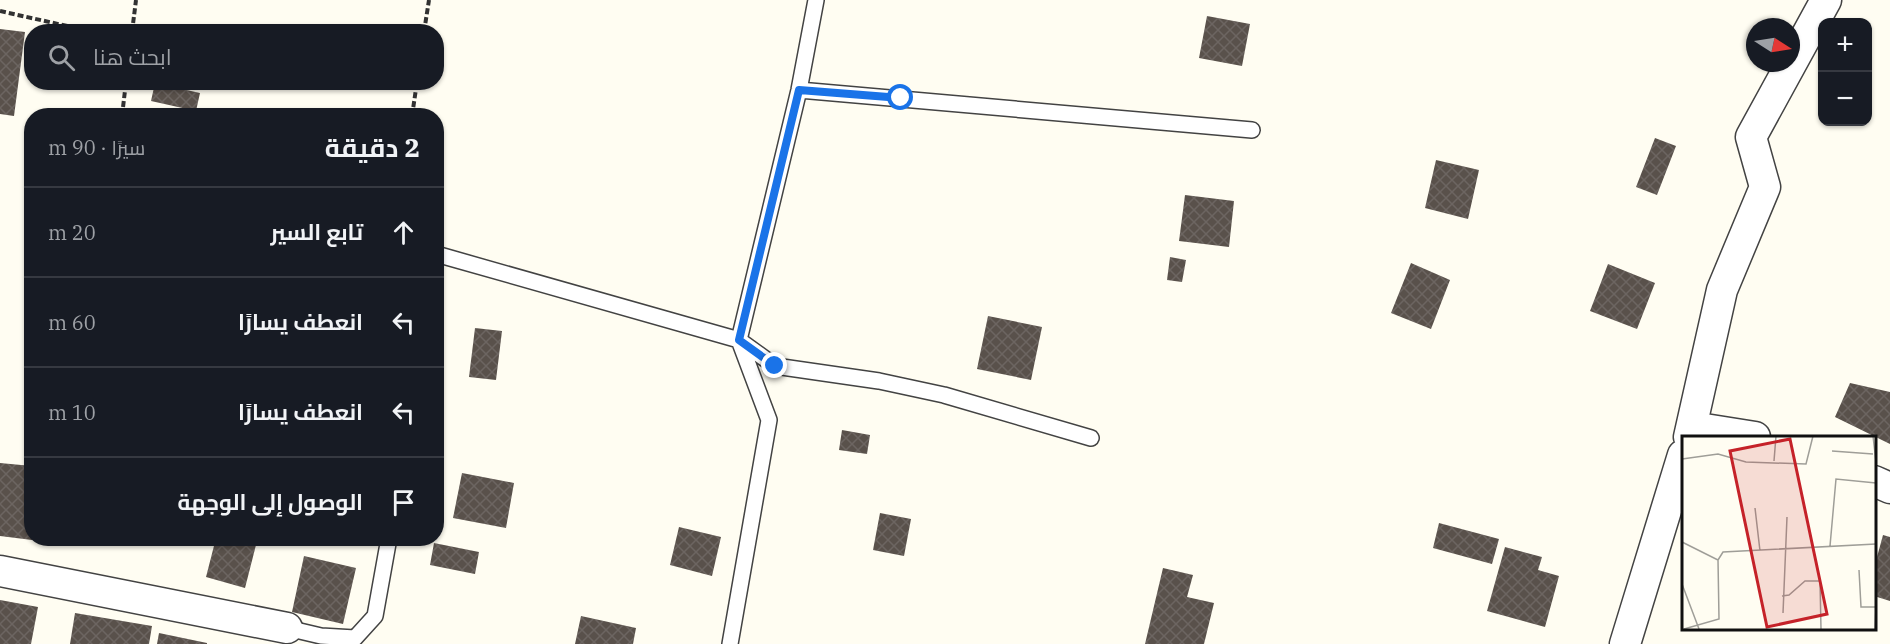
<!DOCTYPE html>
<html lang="ar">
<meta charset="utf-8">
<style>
body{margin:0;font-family:"IBM Plex Serif",Cairo,serif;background:#242831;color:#f1f3f6;direction:rtl}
.controls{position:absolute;right:18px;top:18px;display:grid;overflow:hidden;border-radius:12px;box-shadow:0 2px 4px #0004}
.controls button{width:54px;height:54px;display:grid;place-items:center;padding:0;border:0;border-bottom:2px solid #363941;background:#171b24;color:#f1f3f6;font:30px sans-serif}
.compass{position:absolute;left:1746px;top:18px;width:54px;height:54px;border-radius:50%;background:#171b24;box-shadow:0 2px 4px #0004;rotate:102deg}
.stop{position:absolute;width:18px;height:18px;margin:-14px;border:4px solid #1a73e8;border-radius:50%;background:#fff}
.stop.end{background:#1a73e8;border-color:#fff;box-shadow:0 2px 6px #0008}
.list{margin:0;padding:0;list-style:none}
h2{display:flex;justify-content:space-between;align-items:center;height:78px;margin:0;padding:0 24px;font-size:26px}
h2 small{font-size:20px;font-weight:400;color:#9ea1a6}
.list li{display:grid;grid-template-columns:39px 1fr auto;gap:18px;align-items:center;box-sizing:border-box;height:90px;padding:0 24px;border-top:2px solid #363941}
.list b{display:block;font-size:22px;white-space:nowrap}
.list em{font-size:20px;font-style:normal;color:#9ea1a6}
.icon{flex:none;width:33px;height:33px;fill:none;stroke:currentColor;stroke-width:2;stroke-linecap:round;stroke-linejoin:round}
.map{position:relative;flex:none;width:1890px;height:644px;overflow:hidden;direction:ltr}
.search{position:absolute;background:#171b24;box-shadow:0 2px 4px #0004;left:24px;top:24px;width:420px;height:66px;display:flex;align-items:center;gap:15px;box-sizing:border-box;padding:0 21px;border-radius:24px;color:#9ea1a6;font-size:22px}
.panel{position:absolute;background:#171b24;box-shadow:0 2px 4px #0004;left:24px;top:108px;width:420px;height:438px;border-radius:24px;direction:rtl}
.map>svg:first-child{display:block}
.building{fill:url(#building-cross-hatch)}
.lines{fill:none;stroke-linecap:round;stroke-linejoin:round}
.service-casing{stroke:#434343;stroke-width:18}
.minor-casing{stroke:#434343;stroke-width:33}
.path{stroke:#323232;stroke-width:4;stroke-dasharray:6 3;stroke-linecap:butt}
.service{stroke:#fff;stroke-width:15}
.minor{stroke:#fff;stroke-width:30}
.route{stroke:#1a73e8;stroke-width:8}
.inset-road{fill:none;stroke:#9f9e98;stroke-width:1.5}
.view{fill:#c52229;fill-opacity:0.15;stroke:#c52229;stroke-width:3}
.inset-edge{fill:none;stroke:#101010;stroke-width:3}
</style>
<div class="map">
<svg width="1890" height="644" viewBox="0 0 1890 644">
<defs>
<pattern id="building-cross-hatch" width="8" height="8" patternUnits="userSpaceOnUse" patternTransform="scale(1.5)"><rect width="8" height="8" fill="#59514b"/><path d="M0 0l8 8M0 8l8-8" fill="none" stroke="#6c6561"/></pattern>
</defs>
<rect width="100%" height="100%" fill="#fffdf2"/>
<path class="building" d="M 1207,16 L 1250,24 L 1242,66 L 1199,58 Z
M 0,29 L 25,32 L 14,116 L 0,114 Z
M 155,83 L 200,93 L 196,111 L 151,101 Z
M 288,111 L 300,113 L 299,116 L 287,116 Z
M 1655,138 L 1676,146 L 1657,195 L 1636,187 Z
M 1436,160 L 1479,170 L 1468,219 L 1425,208 Z
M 1185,195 L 1234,201 L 1229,247 L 1179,241 Z
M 1170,257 L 1186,260 L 1182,282 L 1167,280 Z
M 1411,263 L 1450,280 L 1431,329 L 1391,313 Z
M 1608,264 L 1655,283 L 1637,329 L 1590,311 Z
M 988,316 L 1042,327 L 1031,380 L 977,369 Z
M 475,328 L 502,331 L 496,380 L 469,377 Z
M 1850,383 L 1890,392 L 1890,444 L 1835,417 Z
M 842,430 L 870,435 L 867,454 L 839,450 Z
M 0,463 L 32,466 L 32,540 L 0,536 Z
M 462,473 L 514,483 L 506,528 L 453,518 Z
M 880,513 L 911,519 L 904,556 L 873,550 Z
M 1439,523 L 1499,539 L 1492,564 L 1433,548 Z
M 679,527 L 721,537 L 712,576 L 670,565 Z
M 1883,535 L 1890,537 L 1890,601 L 1874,596 L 1874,568 Z
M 35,538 L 59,538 L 58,543 Z
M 216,538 L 230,538 L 256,545 L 245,588 L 206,577 Z
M 434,543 L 479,552 L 475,574 L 430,565 Z
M 1505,547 L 1542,557 L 1538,570 L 1559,576 L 1545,627 L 1487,611 Z
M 304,556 L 356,568 L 343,624 L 292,612 Z
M 1163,568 L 1193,575 L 1187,597 L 1214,603 L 1204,644 L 1145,644 Z
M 0,600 L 38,607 L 31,644 L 0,644 Z
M 75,613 L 152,626 L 149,644 L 70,644 Z
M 581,616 L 636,628 L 633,644 L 575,644 Z
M 159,633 L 207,643 L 207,644 L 157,644 Z"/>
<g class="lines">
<g class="service-casing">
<path id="service" d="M 799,90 L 1252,130
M 436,254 L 739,340 L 775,366 L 879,381 L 944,395 L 1091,438
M 287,628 L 321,636 L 355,638 L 375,616 L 389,538
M 730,644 L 769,420 L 739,340 L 799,90 L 816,0"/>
</g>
<g class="minor-casing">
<path id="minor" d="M 1692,427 L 1755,437
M 1689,437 L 1722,290 L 1765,187 L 1751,137 L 1826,0
M 1874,481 L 1890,488
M 0,571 L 287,628
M 1625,644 L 1683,455"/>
</g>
<path class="path" d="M 0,11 L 94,32
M 132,32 L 136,0
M 424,32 L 429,0
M 122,116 L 126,82
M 412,116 L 417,82"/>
<use href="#service" class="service"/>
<use href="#minor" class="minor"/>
</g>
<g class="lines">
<path class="route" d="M 775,366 L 739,340 L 799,90 L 901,98"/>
</g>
<g transform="translate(1682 436)">
<rect width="194" height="194" fill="#fffdf2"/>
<path class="inset-road" d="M 191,0 L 194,26M 150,15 L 191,18M 0,23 L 36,18 L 64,26 L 124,28 L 131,0M 92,25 L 94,0M 73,72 L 78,115M 0,106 L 36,124 L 37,183 L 2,193M 148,110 L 154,43 L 194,47M 36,124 L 41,116 L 194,108M 177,134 L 179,171 L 194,171M 0,148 L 17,193M 100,160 L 107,159 L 123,145 L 138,145 L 139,193M 101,177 L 105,81M 193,193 L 194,171"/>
<path class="view" d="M 108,3 L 145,178 L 85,191 L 48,15 Z"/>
<rect width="194" height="194" class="inset-edge"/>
</g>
</svg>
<div class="controls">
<button>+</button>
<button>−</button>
</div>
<svg class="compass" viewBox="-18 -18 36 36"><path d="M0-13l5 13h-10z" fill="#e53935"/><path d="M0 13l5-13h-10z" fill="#9ea1a6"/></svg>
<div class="stop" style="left:901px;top:98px"></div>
<div class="stop end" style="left:775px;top:366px"></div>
<div class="search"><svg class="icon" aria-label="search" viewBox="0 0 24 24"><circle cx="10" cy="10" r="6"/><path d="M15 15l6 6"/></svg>ابحث هنا</div>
<section class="panel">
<h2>2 دقيقة<small>سيرًا · 90 m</small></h2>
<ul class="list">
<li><svg class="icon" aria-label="ahead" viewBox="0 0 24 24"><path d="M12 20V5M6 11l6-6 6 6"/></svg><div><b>تابع السير</b></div><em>20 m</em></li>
<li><svg class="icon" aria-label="left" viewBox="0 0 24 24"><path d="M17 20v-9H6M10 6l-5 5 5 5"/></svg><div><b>انعطف يسارًا</b></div><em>60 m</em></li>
<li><svg class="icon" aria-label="left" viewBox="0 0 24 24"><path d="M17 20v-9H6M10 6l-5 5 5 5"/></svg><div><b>انعطف يسارًا</b></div><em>10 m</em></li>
<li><svg class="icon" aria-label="arrive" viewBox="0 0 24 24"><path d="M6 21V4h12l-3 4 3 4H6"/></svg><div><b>الوصول إلى الوجهة</b></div></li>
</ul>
</section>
</div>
